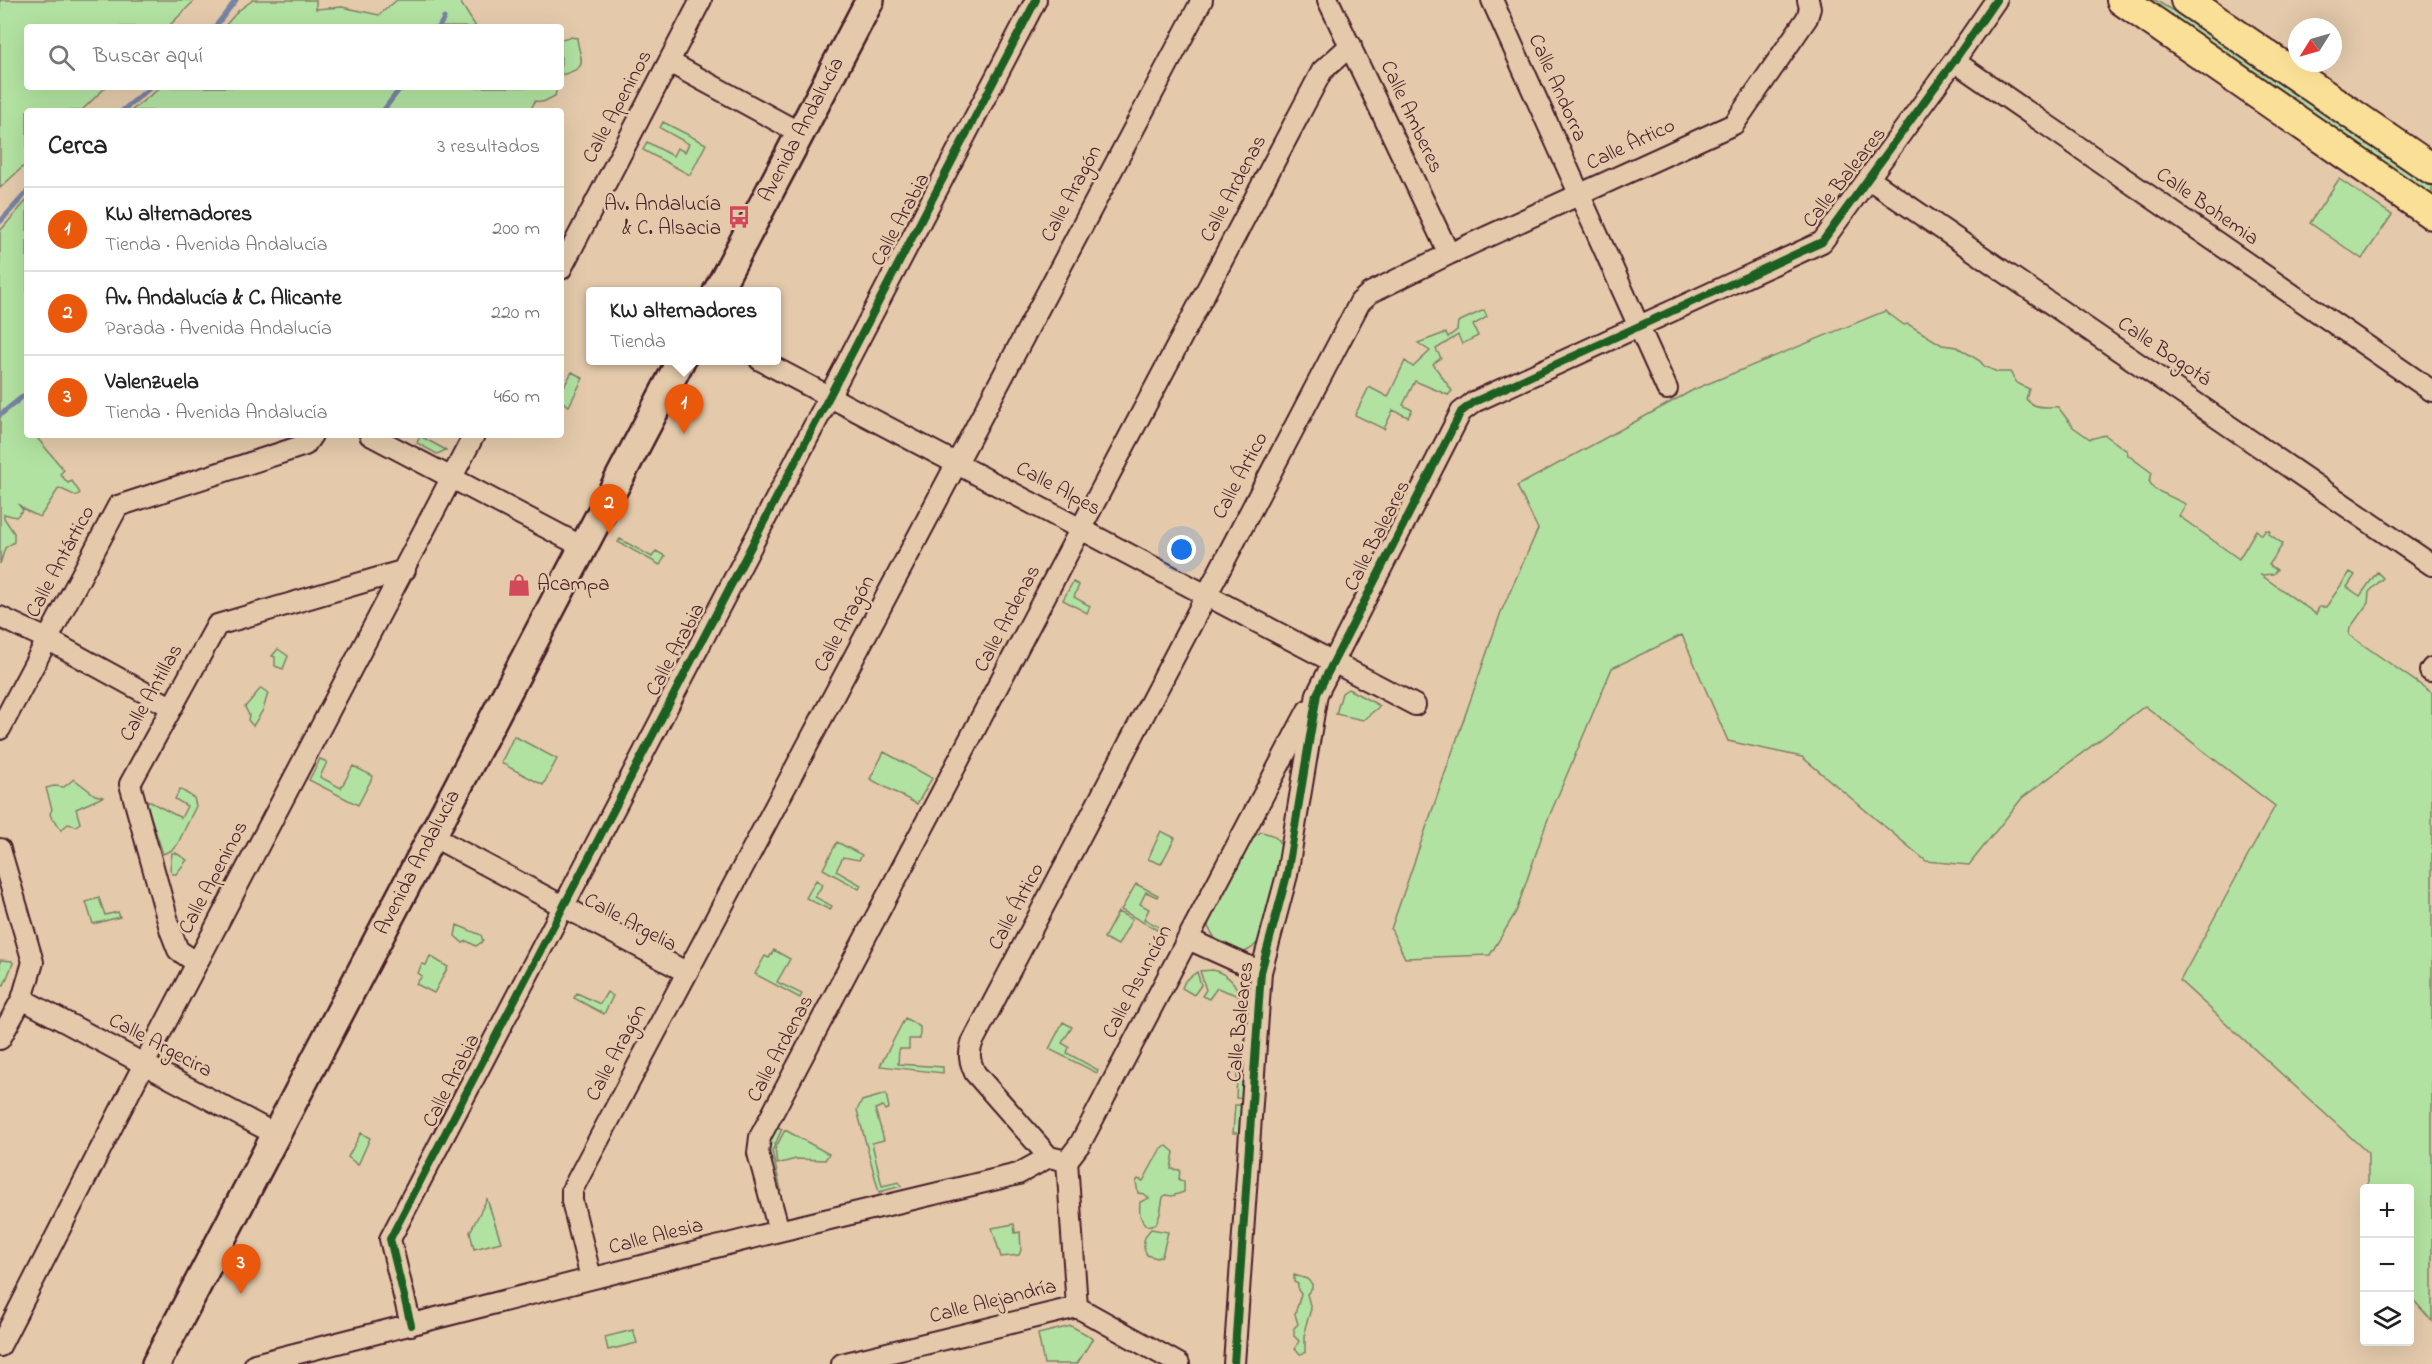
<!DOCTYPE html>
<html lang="es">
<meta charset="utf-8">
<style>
body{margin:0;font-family:"Indie Flower",sans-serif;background:#f2f2f2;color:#222}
.controls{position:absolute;right:18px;bottom:18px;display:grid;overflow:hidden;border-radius:6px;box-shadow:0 6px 24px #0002}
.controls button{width:54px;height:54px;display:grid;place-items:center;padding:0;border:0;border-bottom:2px solid #e0e0e0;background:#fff;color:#222;font:30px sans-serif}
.compass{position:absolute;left:2288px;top:18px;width:54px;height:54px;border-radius:50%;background:#fff;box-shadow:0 6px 24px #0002;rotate:233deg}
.you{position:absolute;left:1182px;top:550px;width:21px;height:21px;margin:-15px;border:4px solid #fff;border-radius:50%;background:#1a73e8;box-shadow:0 0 0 9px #1a73e833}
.badge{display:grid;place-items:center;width:39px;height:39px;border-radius:50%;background:#ea580c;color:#fff;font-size:20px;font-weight:700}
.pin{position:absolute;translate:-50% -50px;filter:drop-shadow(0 2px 3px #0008)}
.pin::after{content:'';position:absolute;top:32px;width:21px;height:18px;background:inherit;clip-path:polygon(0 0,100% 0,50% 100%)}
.popup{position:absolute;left:586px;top:287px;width:195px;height:78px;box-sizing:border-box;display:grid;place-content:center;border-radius:6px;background:#fff;filter:drop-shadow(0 2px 4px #0005);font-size:20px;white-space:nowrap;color:#767676}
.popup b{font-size:22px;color:#222}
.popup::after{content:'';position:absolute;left:50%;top:100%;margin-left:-12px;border:12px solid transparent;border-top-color:#fff}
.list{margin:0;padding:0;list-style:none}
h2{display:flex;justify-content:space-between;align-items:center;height:78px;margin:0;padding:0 24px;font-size:26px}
h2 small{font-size:20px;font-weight:400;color:#767676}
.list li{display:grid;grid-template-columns:39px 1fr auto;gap:18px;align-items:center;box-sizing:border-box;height:84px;padding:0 24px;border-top:2px solid #e0e0e0}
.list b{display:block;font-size:22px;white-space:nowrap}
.list p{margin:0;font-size:20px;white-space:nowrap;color:#767676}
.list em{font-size:20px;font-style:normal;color:#767676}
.icon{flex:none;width:33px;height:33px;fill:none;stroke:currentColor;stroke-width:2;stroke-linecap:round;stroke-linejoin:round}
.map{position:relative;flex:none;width:2432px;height:1364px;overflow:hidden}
.search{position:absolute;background:#fff;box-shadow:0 6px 24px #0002;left:24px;top:24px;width:540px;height:66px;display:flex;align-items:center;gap:15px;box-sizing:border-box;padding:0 21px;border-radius:6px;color:#767676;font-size:22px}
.panel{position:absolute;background:#fff;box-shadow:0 6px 24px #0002;left:24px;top:108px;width:540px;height:330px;border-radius:6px}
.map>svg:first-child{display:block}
.green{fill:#b2e2a1;stroke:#7e8066;stroke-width:1.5}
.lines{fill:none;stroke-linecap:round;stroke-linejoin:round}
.stream{stroke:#7883a2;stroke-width:5}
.street-casing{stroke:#4a1f2b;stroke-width:24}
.secondary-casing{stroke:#4a1f2b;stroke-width:32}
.primary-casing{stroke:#4a1f2b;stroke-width:34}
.street{stroke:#e4caab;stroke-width:20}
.secondary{stroke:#e4caab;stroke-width:27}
.primary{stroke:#fadf96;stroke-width:30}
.cycleway-casing{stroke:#e4caab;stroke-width:11}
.cycleway{stroke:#1b5e20;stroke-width:8}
.labels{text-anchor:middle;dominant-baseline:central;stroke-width:5;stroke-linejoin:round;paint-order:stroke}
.street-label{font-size:21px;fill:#4a1f2b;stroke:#e4caab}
.poi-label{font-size:21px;fill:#4a1f2b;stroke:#e4caab;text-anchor:end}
</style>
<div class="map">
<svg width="2432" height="1364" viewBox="0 0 2432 1364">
<rect width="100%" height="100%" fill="#e4caab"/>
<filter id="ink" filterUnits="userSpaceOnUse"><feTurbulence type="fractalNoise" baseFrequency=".0167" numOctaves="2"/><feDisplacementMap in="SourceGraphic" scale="12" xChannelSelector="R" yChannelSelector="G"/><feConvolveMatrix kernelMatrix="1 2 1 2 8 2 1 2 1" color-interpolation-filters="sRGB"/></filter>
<g filter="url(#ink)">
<path class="green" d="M 0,0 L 195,0 L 168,27 L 27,27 L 27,87 L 106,87 L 81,111 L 27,111 L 27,163 L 0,188 Z
M 253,0 L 316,0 L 316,9 L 342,7 L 379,15 L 397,0 L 459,0 L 476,27 L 224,27 L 238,11 Z
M 2143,0 L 2155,0 L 2217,37 L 2432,181 L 2432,199 Z
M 570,37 L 577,38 C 579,60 592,67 561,75 L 561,39 Z
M 161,87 L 557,87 L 555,96 L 543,102 L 535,101 L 530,111 L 131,111 Z
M 663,122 L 706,144 L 690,175 L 643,150 L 647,142 L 673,156 L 677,148 L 685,152 L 689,144 L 660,128 Z
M 2339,179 L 2392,215 L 2362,259 L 2310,223 Z
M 27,200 L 27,435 L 42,435 L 38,439 L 64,470 L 60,474 L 68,483 L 72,481 L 80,493 L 76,496 L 59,488 L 40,517 L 27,511 L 18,504 L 23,510 L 16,517 L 4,514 L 4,518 L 14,533 L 14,542 L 5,548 L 0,564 L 0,231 Z
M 1484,310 L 1487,317 L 1473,325 L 1478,336 L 1462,344 L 1458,335 L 1436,349 L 1441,358 L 1433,364 L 1452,391 L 1448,395 L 1415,381 L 1403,405 L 1412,410 L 1408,417 L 1393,410 L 1384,429 L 1355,415 L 1369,387 L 1388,397 L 1405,361 L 1413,367 L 1430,351 L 1418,343 L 1442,334 L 1446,333 L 1448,337 L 1457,330 L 1458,322 Z
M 1885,311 L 1904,325 L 1908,324 L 1942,345 L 1957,347 L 1980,361 L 1984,366 L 1997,372 L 2010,372 L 2017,383 L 2029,389 L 2026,399 C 2036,410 2044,406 2058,407 L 2073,427 L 2090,439 L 2105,435 L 2127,451 L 2128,455 L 2152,473 L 2149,481 L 2154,489 L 2186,504 L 2179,516 L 2239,559 L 2256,530 L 2262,535 L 2266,530 L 2270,531 L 2269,534 L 2283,544 L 2269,565 L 2277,570 L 2273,574 L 2261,575 L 2316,614 L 2319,607 L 2326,607 L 2350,572 L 2355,575 L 2347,587 L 2360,596 L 2377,572 L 2383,578 L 2369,592 L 2368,603 L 2350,628 L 2349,635 L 2432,693 L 2432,1321 L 2410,1296 L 2410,1188 L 2368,1188 L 2368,1153 L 2180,981 L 2275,806 L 2145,706 L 2022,798 L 1969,865 L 1926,861 L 1802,757 L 1728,741 L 1682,635 L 1612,668 L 1546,824 L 1516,912 L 1490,955 L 1405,958 L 1391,929 L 1501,612 L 1538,529 L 1517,486 L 1695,389 Z
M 572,372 L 583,378 L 569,406 L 561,401 L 561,392 Z
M 420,436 L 446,450 L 437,454 L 417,443 Z
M 620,539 L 652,557 L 656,551 L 665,556 L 660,565 L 618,542 Z
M 1073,582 L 1079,585 L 1074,597 L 1090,606 L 1087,613 L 1063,600 Z
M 278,649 L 288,656 L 283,669 L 275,666 L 275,657 L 272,656 Z
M 261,688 L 268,693 L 263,710 L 253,726 L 248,720 L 249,715 L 245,707 Z
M 1348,689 L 1380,706 L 1363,720 L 1336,714 L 1342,693 Z
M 514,736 L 557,759 L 543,785 L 501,763 Z
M 884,752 L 932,778 L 917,804 L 870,779 Z
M 320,759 L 327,762 L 320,777 L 341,788 L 353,766 L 373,776 L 358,805 L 309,780 Z
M 74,779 L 95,795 L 103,797 L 76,809 L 80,823 L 76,826 L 68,824 L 61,830 L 55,820 L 52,819 L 50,814 L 52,809 L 46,788 L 54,786 L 64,787 Z
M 180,789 L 194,798 L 196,806 L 177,845 L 172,850 L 163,854 L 145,799 L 181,818 L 187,806 L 175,799 Z
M 1161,831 L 1175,838 L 1161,864 L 1148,859 Z
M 1261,832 C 1274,834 1280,839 1283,852 L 1260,940 L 1252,948 L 1245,952 L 1236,952 L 1219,945 L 1208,927 L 1209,917 L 1249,840 Z
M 837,842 L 862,855 L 859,860 L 843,857 L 836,871 L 861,885 L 859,889 L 823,869 Z
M 172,853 L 176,853 L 187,860 L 176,874 L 172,874 L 170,869 Z
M 816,880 L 823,884 L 815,897 L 832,906 L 830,910 L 806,898 Z
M 1136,884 L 1158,895 L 1157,897 L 1146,892 L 1140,904 L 1149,909 L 1144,919 L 1159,927 L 1157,930 L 1121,910 Z
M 99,898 L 105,915 L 118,912 L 120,917 L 93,924 L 86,902 Z
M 1118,912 L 1132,919 L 1118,945 L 1104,938 Z
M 457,925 L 481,935 L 483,941 L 476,946 L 467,941 L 463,943 L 455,936 Z
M 774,950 L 790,959 L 777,982 L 802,994 L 800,998 L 755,974 L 765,956 L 769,958 Z
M 430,956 L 448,967 L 434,993 L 416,984 L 422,976 L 418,973 L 422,964 L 426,965 Z
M 0,960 L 12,961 L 13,963 L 4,985 L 0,983 Z
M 1213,970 C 1227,974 1236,982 1239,996 L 1217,988 L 1209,999 L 1202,996 L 1206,990 L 1200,971 Z
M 1197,972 L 1201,985 L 1194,995 L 1182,988 L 1185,981 Z
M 607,992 L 613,996 L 604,1014 L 574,998 L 577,993 L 600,1004 Z
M 905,1018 L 920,1027 L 920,1039 L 909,1039 L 909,1049 L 899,1049 L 898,1064 L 943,1067 L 943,1073 L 880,1066 Z
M 1063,1022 L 1072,1027 L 1062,1043 L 1069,1047 L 1067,1053 L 1098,1070 L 1097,1073 L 1049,1049 Z
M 1238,1056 L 1244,1057 L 1242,1098 L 1236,1098 Z
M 886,1094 L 889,1108 L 885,1110 L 883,1106 L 875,1109 L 884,1140 L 872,1143 L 882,1186 L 899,1182 L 901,1186 L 879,1192 L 857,1110 L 862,1101 Z
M 1235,1105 L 1241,1105 L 1239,1133 L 1233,1133 Z
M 775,1126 L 782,1129 L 772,1151 L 781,1190 L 777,1192 L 766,1145 Z
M 785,1130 L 829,1154 L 825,1160 L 796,1159 L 777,1164 L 775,1149 Z
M 361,1133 L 370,1138 L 358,1165 L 348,1157 Z
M 1167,1146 L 1174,1152 L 1171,1169 L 1180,1170 L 1179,1180 L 1184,1181 L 1184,1192 L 1172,1196 L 1166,1195 L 1163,1197 L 1160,1214 L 1156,1224 L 1147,1226 C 1139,1219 1139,1212 1140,1202 L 1149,1198 L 1144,1194 L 1138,1193 L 1136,1182 L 1138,1179 L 1143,1181 L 1161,1148 Z
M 487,1199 L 501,1242 L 474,1249 L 470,1232 Z
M 1014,1224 L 1015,1233 L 1020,1232 L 1021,1250 L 1019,1255 L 1001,1257 L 992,1228 Z
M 1151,1229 L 1168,1232 L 1162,1256 L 1157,1258 L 1147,1255 C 1141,1245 1143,1237 1151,1229 Z
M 1294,1275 L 1307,1279 L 1312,1284 L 1312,1288 L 1307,1294 L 1311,1309 L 1305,1328 L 1305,1353 L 1300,1354 L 1295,1348 L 1299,1341 L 1294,1336 L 1294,1328 L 1298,1324 L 1295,1314 L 1301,1294 L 1298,1290 L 1298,1284 L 1294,1282 Z
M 1071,1326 L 1093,1338 L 1077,1364 L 1044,1364 L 1038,1334 Z
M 633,1330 L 637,1343 L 608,1350 L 605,1337 Z"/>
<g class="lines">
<path class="stream" d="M 215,27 L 236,0
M 439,27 L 444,18
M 122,111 L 151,87
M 383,111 L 401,87
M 0,222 L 27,192
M 0,415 L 27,393"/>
<g class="street-casing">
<path id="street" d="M 1328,0 L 1449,254
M 1492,0 L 1667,389
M 1954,61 L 2432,391
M 669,62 L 800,133
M 1869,179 L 2432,565
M 561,269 L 701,0
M 760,360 L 1415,705
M 370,435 L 583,547
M 0,617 L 47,639 L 171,707
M 2430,671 L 2432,668
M 0,729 L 118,506 L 305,445 L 312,435
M 432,836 L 686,972
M 0,849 L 33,962 L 22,999 L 0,1039
M 1188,939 L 1261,972
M 197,963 L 178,950 L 171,932 L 130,784 L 217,625 L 405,570
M 22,999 L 275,1134
M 1049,1157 L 975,1073 C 970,1062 968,1055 972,1043 L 1360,302 L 1370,293 L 1449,254 L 1734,124 L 1807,18 L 1810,8 L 1808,0
M 779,1231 L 758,1153 L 760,1137 L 1322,71 L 1351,45
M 591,1278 L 572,1201 L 572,1190 L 1202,0
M 1077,1307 L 1067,1161 L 1080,1144 L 1308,710
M 411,1325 L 390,1239 L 1036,0
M 0,1346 L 144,1064 L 474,435
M 255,1364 L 779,1231 L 1018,1174 L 1049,1157 L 1067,1161
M 842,1364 L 1077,1307 L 1179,1364
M 1234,1364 L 1261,972 L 1287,875 L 1317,694 L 1461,412 L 1474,402 L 1822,242 L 1954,61 L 1996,0"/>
</g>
<g class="secondary-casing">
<g id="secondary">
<path id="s1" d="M 717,292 L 870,0"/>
<path id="s2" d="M 156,1364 L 681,360"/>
</g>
</g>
<g class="primary-casing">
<path id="primary" d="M 2122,0 L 2432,214
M 2186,0 L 2432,169"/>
</g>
<use href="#street" class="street"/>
<use href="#secondary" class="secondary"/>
<use href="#primary" class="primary"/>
<g class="cycleway-casing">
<path id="cycleway" d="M 411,1325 L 390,1239 L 1036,0
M 1234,1364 L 1261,972 L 1287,875 L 1317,694 L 1461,412 L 1474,402 L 1822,242 L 1954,61 L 1996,0"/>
</g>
<use href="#cycleway" class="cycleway"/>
</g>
</g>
<defs>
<g id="bus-bare" transform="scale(1.8)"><path d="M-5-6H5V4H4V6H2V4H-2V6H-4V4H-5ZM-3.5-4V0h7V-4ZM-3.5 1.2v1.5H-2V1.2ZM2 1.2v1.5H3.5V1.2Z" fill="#d1495b" stroke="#e4caab" stroke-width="2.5" paint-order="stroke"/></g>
<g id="shop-bare" transform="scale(1.8)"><path d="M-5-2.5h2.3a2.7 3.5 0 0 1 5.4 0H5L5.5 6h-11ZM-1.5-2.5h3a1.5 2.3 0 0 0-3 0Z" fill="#d1495b" stroke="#e4caab" stroke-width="2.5" paint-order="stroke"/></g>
</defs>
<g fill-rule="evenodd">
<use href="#bus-bare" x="739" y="217"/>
<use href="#shop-bare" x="519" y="585"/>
</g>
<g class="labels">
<g class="street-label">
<text transform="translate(1557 88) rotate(66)">Calle Andorra</text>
<text transform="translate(618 107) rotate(-62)">Calle Apeninos</text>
<text transform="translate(1411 117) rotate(65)">Calle Amberes</text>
<text stroke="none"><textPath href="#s1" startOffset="183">Avenida Andalucía</textPath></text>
<text transform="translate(1631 145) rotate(-25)">Calle Ártico</text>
<text transform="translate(1845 178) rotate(-52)">Calle Baleares</text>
<text transform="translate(1234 189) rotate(-62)">Calle Ardenas</text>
<text transform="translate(1072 194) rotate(-62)">Calle Aragón</text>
<text transform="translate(2207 207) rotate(35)">Calle Bohemia</text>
<text transform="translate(901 220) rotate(-62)">Calle Arabia</text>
<text transform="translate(2164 352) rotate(34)">Calle Bogotá</text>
<text transform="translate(1241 476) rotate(-62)">Calle Ártico</text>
<text transform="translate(1058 489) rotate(28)">Calle Alpes</text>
<text transform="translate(1378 536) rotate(-63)">Calle Baleares</text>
<text transform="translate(61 562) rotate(-62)">Calle Antártico</text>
<text transform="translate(1008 619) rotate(-62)">Calle Ardenas</text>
<text transform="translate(845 624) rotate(-62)">Calle Aragón</text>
<text transform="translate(676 650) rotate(-62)">Calle Arabia</text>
<text transform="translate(152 693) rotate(-61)">Calle Antillas</text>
<text stroke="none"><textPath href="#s2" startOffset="566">Avenida Andalucía</textPath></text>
<text transform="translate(214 878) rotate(-62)">Calle Apeninos</text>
<text transform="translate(1017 907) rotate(-62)">Calle Ártico</text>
<text transform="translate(630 923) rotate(28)">Calle Argelia</text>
<text transform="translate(1138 982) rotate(-62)">Calle Asunción</text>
<text transform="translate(1241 1022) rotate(-84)">Calle Baleares</text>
<text transform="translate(160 1046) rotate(28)">Calle Argecira</text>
<text transform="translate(781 1049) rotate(-62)">Calle Ardenas</text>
<text transform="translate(617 1053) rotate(-62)">Calle Aragón</text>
<text transform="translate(452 1081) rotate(-63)">Calle Arabia</text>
<text transform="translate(656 1237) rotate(-14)">Calle Alesia</text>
<text transform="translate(993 1302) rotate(-14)">Calle Alejandría</text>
</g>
<g class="poi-label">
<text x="721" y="205">Av. Andalucía<tspan x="721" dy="24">&amp; C. Alsacia</tspan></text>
<text x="537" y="585" text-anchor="start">Acampa</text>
</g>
</g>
</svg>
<div class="controls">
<button>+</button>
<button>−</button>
<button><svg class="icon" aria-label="layers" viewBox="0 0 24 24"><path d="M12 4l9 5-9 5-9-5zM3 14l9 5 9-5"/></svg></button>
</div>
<svg class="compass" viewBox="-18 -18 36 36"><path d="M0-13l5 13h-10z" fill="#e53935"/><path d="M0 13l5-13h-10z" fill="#767676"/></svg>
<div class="you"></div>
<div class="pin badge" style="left:684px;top:434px">1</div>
<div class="popup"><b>KW alternadores</b>Tienda</div>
<div class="pin badge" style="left:609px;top:534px">2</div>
<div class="pin badge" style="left:241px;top:1294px">3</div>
<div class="search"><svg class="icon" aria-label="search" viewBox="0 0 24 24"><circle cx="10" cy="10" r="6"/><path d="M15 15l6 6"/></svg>Buscar aquí</div>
<section class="panel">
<h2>Cerca<small>3 resultados</small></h2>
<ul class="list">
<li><span class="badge">1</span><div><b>KW alternadores</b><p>Tienda · Avenida Andalucía</p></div><em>200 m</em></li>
<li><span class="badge">2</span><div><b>Av. Andalucía &amp; C. Alicante</b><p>Parada · Avenida Andalucía</p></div><em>220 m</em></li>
<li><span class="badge">3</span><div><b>Valenzuela</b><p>Tienda · Avenida Andalucía</p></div><em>460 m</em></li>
</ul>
</section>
</div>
